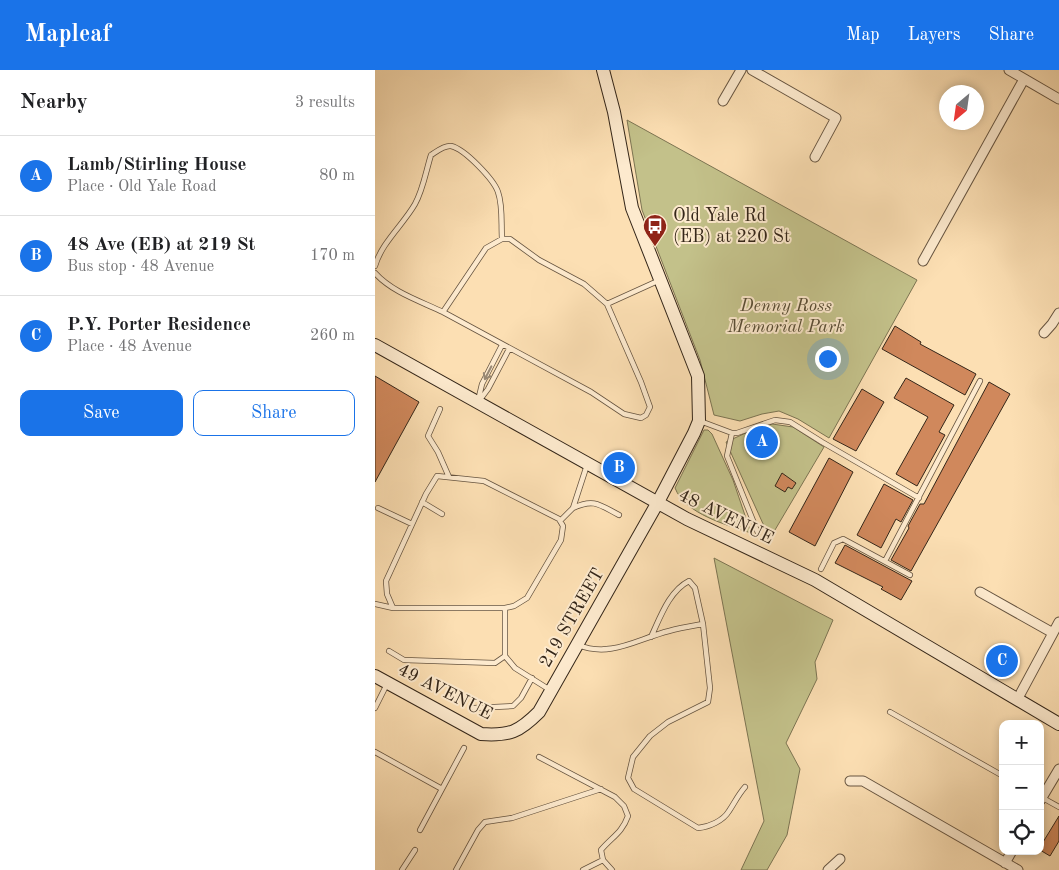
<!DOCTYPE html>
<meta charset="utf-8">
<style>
body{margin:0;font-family:"Old Standard TT",serif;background:#f6f6f6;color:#202124}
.controls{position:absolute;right:15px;bottom:15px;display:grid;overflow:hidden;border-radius:10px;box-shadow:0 2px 8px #0003}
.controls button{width:45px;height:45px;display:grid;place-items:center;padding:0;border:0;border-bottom:1px solid #e0e0e0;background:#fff;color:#202124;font:25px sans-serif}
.compass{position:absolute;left:564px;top:15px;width:45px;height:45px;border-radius:50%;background:#fff;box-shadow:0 2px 8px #0003;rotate:209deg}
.you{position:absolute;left:452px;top:288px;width:18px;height:18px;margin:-12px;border:4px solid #fff;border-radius:50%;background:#1a73e8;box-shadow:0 0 0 8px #1a73e833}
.badge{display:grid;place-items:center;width:32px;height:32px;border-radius:50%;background:#1a73e8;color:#fff;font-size:16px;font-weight:700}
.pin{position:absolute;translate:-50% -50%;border:2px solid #fff;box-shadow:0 1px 5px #0006}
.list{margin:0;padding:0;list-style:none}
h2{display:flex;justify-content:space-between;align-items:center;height:65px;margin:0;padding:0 20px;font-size:21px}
h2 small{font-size:16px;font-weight:400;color:#757577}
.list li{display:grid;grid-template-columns:32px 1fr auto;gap:15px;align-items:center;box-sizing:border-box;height:80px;padding:0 20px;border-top:1px solid #e0e0e0}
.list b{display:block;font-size:19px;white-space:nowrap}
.list p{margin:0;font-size:16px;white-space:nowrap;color:#757577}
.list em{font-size:16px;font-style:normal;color:#757577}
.actions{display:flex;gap:10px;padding:15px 20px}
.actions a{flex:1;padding:11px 0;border:1px solid #1a73e8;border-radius:10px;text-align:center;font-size:18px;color:#1a73e8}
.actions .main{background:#1a73e8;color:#fff}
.icon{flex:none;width:28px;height:28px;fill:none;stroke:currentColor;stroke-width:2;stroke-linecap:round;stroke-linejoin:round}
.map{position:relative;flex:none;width:684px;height:800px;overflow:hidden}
header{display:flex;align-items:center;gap:30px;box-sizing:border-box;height:70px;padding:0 25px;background:#1a73e8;color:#fff}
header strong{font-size:24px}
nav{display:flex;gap:28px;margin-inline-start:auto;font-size:18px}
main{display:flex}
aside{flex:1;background:#fff}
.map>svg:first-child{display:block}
.green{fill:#c3c18a;stroke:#7c7452}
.building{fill:#d0885c;stroke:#342619}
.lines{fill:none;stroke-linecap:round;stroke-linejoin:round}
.lane-casing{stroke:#665440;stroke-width:6}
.street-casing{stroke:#665440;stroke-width:11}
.secondary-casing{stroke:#342619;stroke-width:14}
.lane{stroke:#fdeace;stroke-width:4.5}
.street{stroke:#fdeace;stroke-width:9}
.secondary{stroke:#fdeace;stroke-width:12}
.oneway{stroke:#988874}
.labels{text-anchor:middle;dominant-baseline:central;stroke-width:4;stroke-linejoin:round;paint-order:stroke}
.poi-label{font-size:18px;fill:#342619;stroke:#fdeace;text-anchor:start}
.park-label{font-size:18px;font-style:italic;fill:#584d35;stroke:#fdeace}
.street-label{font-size:18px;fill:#342619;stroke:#fdeace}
</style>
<header>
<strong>Mapleaf</strong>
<nav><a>Map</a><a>Layers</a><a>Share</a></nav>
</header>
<main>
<aside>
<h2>Nearby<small>3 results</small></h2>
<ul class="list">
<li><span class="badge">A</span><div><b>Lamb/Stirling House</b><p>Place · Old Yale Road</p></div><em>80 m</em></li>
<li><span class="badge">B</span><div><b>48 Ave (EB) at 219 St</b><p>Bus stop · 48 Avenue</p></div><em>170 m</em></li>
<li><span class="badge">C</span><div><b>P.Y. Porter Residence</b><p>Place · 48 Avenue</p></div><em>260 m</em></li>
</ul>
<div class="actions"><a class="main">Save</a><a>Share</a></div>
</aside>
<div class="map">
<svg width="684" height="800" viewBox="0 0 684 800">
<rect width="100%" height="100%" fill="#fcdfb3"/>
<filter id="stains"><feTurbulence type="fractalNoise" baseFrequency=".004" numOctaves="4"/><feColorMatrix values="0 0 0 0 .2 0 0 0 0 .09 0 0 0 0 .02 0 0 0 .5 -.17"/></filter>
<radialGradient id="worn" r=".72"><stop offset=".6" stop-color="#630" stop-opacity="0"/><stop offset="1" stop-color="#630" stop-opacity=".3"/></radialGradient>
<path class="green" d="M 252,50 L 542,210 L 454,368 L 423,349 L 404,341 L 387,344 L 365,351 L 339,345 L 325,290 L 267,140 Z
M 397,354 L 418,357 L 449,377 L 397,465 L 394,467 L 351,372 L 373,362 Z
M 329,360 L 333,360 L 337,364 L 358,410 L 376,463 C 352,455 310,444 300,418 Z
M 339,488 L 458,550 L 440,592 L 442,609 L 411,673 L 425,699 L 412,765 L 392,800 L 366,800 L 389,751 Z"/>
<path class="building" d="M 520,256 L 546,272 L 545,274 L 601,304 L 590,325 L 507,279 Z
M 0,306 L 44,332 L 0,412 Z
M 531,308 L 579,335 L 564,362 L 570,365 L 542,416 L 521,404 L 553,347 L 519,328 Z
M 614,312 L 635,324 L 536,501 L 516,490 L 534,458 L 533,456 L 545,434 L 549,434 Z
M 487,319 L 509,332 L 481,381 L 458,369 Z
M 394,362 L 399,372 L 379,382 L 375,371 Z
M 454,388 L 478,402 L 440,476 L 414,462 Z
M 407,403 L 421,413 L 417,419 L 413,417 L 410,422 L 400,416 Z
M 509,414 L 538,430 L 526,452 L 521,449 L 506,478 L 482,465 Z
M 470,475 L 537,511 L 526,530 L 506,519 L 508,517 L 460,493 Z
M 623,581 L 638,589 L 632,600 L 617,592 Z
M 684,746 L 684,771 L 675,786 L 665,780 L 665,777 Z"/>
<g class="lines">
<g class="lane-casing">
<path id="lane" d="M 0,196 C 7,172 28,155 40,134 C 48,120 51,101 56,85 C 61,82 69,75 76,76 C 90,79 119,110 123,122 C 128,136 126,154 127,169
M 0,203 C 17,222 45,231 68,242
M 232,234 L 266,312 L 275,337 L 271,345 L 266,348 L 249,344 L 216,322 L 68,242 L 111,178 L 127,169 L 135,169 L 164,190 L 209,214 L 232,234 L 285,210
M 103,331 L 107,314 L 127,275
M 104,331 L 113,319 L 134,279
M 65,339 L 53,366 L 63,382 L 74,407
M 325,351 L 357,363 L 352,386 L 383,463
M 357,363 L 362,363 L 400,350 L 415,352 L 447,372 L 544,428
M 47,432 L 67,444
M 3,438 L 37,454
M 198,438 C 219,428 225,435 244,445
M 185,451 L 198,438 L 212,395
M 510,491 L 605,311
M 446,499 L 459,473 L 468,469 L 535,505
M 0,534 L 18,538 L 130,538 L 130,586 L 140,598 L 175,620
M 18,538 L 12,524 L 11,511 L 51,424 L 62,406 L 109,411 L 184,449 L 188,456 L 186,470 L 152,528 L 139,536 L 130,538
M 276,567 C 285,548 294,521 314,511 L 320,518 L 328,554
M 203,575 C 236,588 262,569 294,561 C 305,558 317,556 328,554 L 335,618 L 333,632 L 293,652 L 275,666 L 258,687 L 253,708 L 259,719 L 323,758 C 334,757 348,751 354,741 C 360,732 363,725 370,717
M 14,581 L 29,590 L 120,593 L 130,586
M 0,638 L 12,614
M 99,638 L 138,636 L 146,628 L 157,608
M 515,642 L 628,706
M 0,682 L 67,719 L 45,760
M 164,687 L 240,727 L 249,736 L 253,746 C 247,763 237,767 226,780 L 228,790 L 237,800
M 67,719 L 89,678
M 666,727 L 684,737
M 27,800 L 40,780
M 81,800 L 103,760 L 110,752 L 137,748 L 226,719
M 208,800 L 228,790"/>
</g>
<g class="street-casing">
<path id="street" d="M 377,0 L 461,48 L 440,87
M 634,0 L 684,29
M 348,31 L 366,0
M 548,191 L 649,9
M 669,263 L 677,254 L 684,243
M 605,522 L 678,563
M 642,630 L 684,552
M 475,711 L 488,711 L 643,800
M 665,731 L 684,699
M 630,793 L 637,781
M 453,800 L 465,789"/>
</g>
<g class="secondary-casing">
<path id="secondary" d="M 0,275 L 312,449 L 440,510 L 684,654
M 0,606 L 106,664 C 135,666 144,662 164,642 L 283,432 L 319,363 L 324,351 L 323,306 L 257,138 L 239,42 L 228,0"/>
</g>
<use href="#lane" class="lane"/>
<use href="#street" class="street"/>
<use href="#secondary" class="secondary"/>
</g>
<defs><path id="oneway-shaft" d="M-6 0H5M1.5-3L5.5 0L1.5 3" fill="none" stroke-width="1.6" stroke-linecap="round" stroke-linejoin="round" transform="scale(1.25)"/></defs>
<use class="oneway" href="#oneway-shaft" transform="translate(113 303) rotate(117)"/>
<defs>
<g id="bus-pin" transform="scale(1.25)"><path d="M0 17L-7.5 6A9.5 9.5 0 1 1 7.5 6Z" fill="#8f2418" stroke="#fdeace"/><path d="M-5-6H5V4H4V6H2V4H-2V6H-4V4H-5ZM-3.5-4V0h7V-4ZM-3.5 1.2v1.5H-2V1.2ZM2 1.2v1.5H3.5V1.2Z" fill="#fff"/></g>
</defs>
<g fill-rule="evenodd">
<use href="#bus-pin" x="280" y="156"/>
</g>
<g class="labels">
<g class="poi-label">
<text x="298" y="146">Old Yale Rd<tspan x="298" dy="21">(EB) at 220 St</tspan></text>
</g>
<g class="park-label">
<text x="411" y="236">Denny Ross<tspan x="411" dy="21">Memorial Park</tspan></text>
</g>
<g class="street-label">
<text transform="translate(351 447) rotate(26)">48 AVENUE</text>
<text transform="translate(197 548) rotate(-60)">219 STREET</text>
<text transform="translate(70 622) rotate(27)">49 AVENUE</text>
</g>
</g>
<rect width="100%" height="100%" filter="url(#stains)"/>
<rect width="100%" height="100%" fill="url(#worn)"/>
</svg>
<div class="controls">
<button>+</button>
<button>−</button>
<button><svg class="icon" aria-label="locate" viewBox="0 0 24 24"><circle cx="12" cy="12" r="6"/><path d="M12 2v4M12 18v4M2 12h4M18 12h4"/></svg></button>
</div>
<svg class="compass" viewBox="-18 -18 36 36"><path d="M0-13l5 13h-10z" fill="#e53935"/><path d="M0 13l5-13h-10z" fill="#757577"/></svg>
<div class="you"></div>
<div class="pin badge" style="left:387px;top:372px">A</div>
<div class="pin badge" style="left:244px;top:398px">B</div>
<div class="pin badge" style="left:627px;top:591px">C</div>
</div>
</main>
